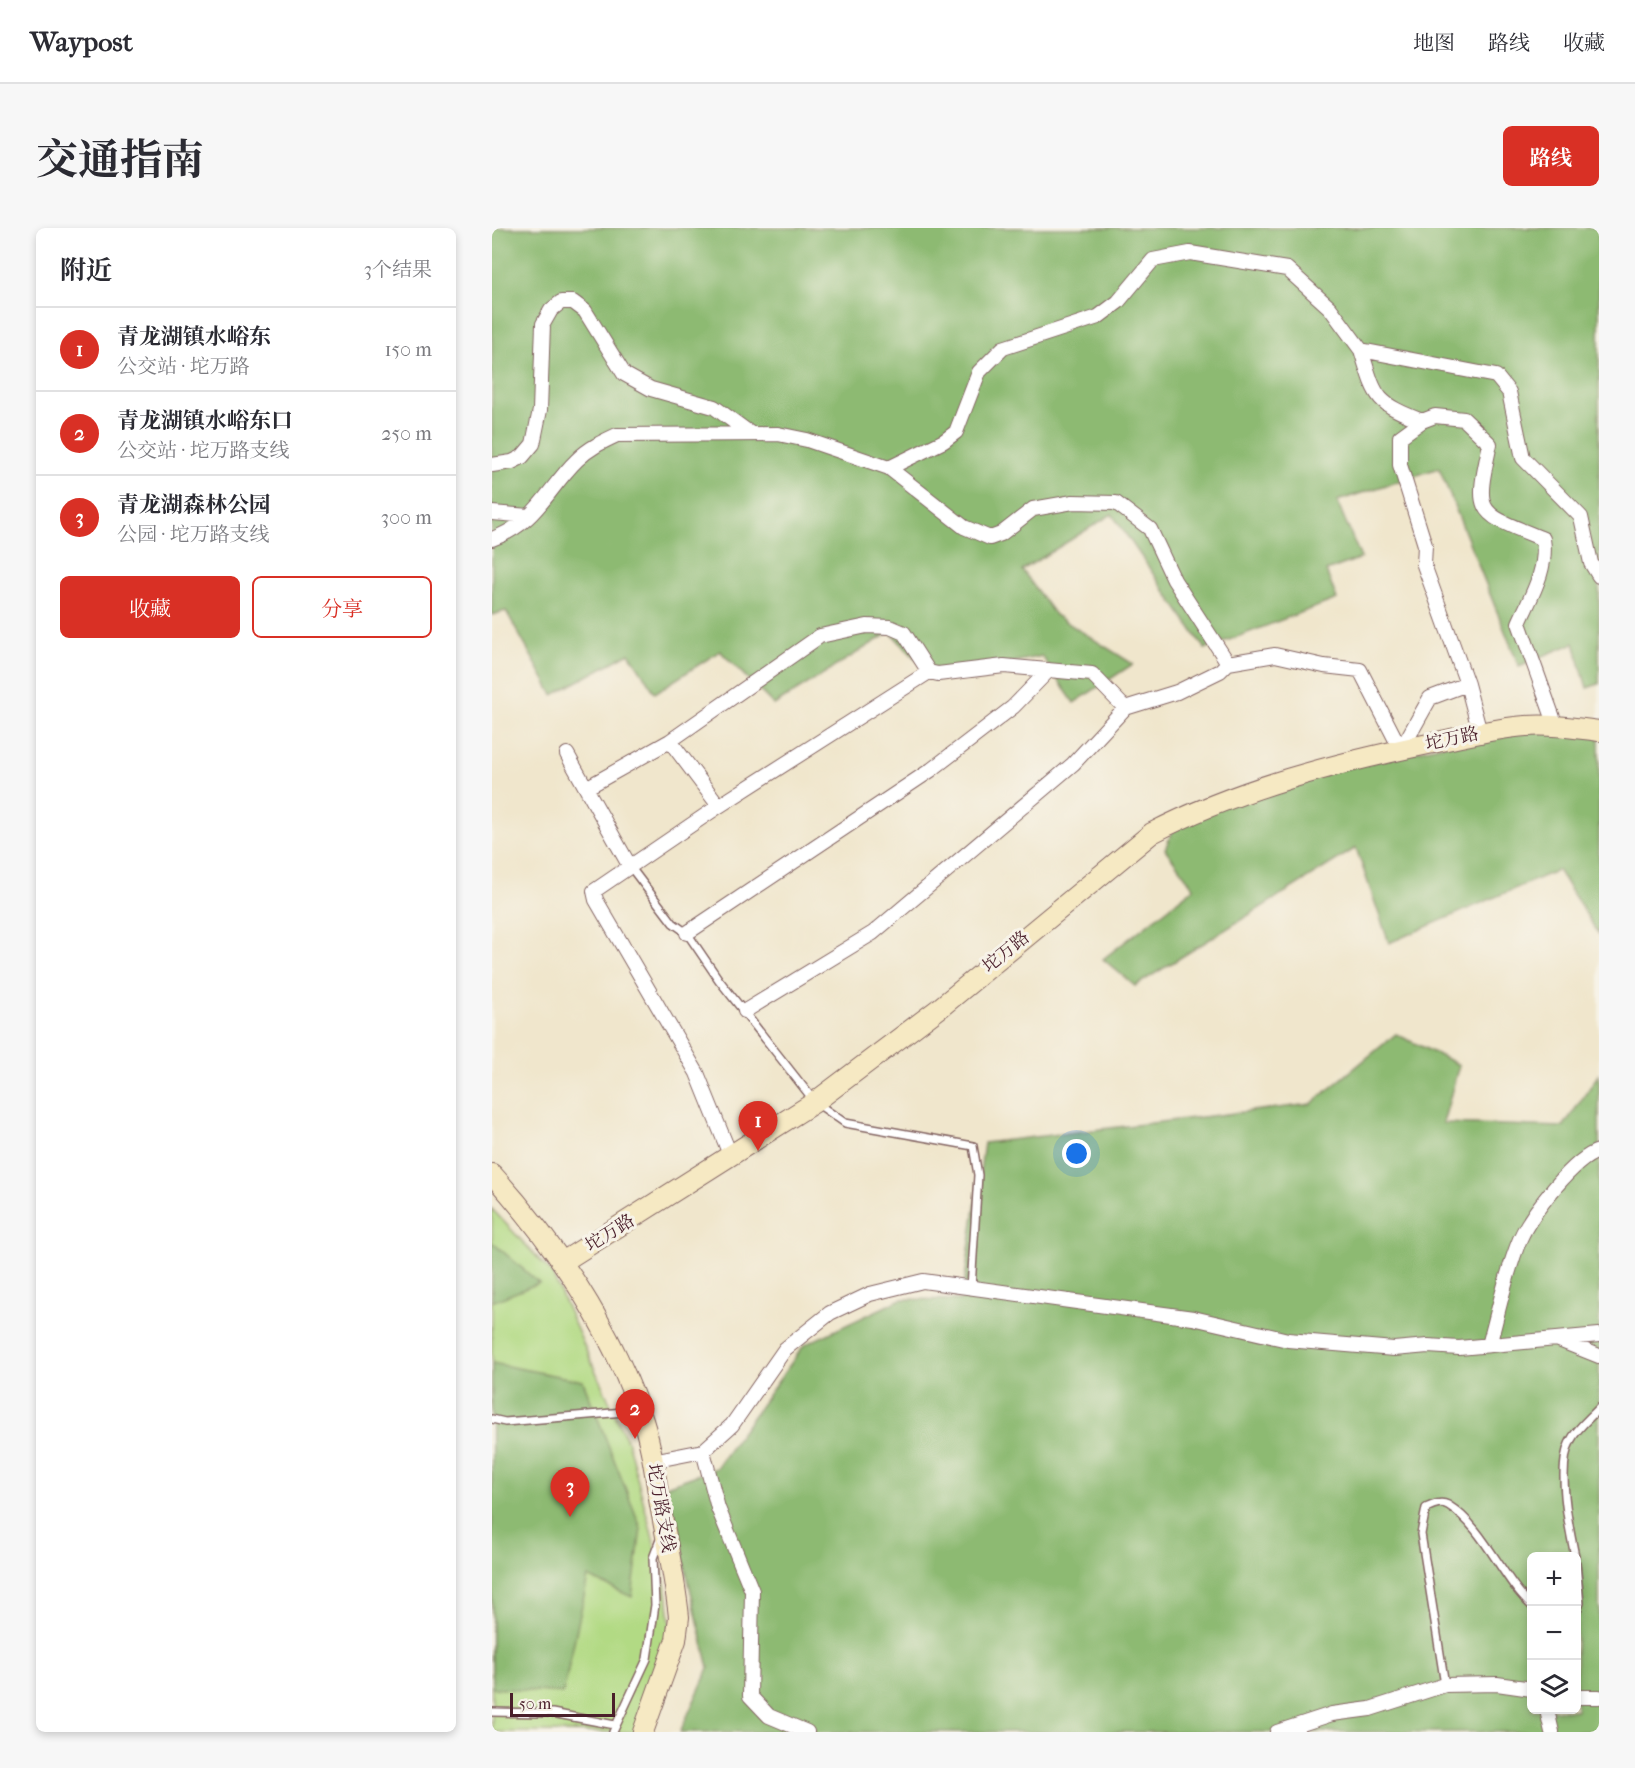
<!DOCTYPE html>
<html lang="zh">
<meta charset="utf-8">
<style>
body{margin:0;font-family:"IM FELL French Canon","Noto Serif SC",serif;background:#f7f7f7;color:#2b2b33}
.controls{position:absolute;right:18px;bottom:18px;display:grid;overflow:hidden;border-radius:9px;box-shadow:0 3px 9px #0003}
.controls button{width:54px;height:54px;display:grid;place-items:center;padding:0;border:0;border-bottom:2px solid #e1e1e2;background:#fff;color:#2b2b33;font:30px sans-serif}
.scale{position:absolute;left:18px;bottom:15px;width:105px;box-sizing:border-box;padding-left:6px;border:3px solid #4a1f2b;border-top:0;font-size:16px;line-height:21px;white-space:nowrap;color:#4a1f2b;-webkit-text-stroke:4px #f7f3e8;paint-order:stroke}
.you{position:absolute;left:585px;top:926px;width:21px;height:21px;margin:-15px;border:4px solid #fff;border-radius:50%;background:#1a73e8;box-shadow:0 0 0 9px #1a73e833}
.badge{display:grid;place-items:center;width:39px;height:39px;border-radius:50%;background:#d93025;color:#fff;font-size:20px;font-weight:700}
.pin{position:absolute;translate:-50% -50px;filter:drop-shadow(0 2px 3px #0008)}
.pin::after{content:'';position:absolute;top:32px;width:21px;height:18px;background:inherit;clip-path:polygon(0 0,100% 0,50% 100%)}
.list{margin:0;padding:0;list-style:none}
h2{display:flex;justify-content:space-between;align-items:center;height:78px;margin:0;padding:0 24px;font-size:26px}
h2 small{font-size:20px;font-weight:400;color:#7c7c81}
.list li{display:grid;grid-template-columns:39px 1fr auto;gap:18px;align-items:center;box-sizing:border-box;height:84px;padding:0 24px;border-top:2px solid #e1e1e2}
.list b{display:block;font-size:22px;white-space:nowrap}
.list p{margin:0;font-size:20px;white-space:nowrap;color:#7c7c81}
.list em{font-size:20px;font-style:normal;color:#7c7c81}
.actions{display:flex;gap:12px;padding:18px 24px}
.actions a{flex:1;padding:14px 0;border:2px solid #d93025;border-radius:9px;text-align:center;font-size:21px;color:#d93025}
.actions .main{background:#d93025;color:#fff}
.icon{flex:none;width:33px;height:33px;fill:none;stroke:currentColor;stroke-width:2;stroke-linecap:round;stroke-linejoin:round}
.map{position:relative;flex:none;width:1107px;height:1504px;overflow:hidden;border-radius:9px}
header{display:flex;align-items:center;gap:36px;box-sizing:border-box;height:84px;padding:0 30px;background:#fff;border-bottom:2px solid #e1e1e2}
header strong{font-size:28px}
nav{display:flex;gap:33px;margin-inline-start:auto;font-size:21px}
.intro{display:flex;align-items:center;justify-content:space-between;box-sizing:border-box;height:144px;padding:0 36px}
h1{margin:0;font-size:42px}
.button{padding:15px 27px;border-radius:9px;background:#d93025;color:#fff;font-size:21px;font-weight:700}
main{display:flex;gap:36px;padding:0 36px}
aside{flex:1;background:#fff;border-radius:9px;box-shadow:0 3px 9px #0003}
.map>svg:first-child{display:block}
.green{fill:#b2da84;stroke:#7e7c58;stroke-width:1.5}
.forest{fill:#8dba72;stroke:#6c6c4e;stroke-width:1.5;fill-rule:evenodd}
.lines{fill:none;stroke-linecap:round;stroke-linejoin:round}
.lane-casing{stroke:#846563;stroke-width:10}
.street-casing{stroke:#846563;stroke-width:16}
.secondary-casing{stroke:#846563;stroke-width:22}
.lane{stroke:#fff;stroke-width:7}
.street{stroke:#fff;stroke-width:14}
.secondary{stroke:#f6e9c3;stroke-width:20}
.labels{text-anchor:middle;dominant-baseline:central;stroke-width:6;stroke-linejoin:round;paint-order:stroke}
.street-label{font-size:18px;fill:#4a1f2b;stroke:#f7f3e8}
</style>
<header>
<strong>Waypost</strong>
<nav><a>地图</a><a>路线</a><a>收藏</a></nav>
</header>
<div class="intro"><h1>交通指南</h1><a class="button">路线</a></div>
<main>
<aside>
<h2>附近<small>3个结果</small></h2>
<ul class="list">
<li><span class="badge">1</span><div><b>青龙湖镇水峪东</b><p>公交站 · 坨万路</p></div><em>150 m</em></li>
<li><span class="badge">2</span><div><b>青龙湖镇水峪东口</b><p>公交站 · 坨万路支线</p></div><em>250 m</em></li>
<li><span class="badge">3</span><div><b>青龙湖森林公园</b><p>公园 · 坨万路支线</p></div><em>300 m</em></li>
</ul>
<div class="actions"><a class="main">收藏</a><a>分享</a></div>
</aside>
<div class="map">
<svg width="1107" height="1504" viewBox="0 0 1107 1504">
<rect width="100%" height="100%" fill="#f7f3e8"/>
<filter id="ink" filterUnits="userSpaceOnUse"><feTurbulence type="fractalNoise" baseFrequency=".0167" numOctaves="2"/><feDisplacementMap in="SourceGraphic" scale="12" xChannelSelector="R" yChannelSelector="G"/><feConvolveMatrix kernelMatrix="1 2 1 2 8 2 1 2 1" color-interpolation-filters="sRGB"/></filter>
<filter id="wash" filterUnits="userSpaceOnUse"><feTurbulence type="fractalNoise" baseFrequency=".008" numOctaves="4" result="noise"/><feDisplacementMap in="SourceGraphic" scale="24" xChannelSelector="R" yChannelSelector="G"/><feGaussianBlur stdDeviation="1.35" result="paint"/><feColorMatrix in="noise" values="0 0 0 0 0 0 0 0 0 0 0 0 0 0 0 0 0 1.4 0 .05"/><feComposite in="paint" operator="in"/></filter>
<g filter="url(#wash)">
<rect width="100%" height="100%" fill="#f0e6cc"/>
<path class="green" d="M 0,981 L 59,1044 L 136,1215 L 175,1364 L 181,1426 L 150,1504 L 0,1504 Z"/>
<path class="forest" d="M 0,0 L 1107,0 L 1107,456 L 1095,460 L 1082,415 L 1027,438 L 947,240 L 845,273 L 869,330 L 834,343 L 845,371 L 713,421 L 620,286 L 530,342 L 563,387 L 641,436 L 582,475 L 550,428 L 443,451 L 398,404 L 282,477 L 228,423 L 163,465 L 137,425 L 61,467 L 14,383 L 0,387 Z
M 1107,496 L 1107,707 L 1066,642 L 897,715 L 864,620 L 643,758 L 611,731 L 702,660 L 673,621 L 691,579 L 1022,500 Z
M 904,806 L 967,837 L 951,895 L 1071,899 L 1107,846 L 1107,1504 L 188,1504 L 217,1440 L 174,1258 L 224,1240 L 312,1117 L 409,1071 L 470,1072 L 492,915 L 819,876 ZM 1040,1328 L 1084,1328 L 1084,1482 L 1040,1482 Z
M 0,1014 L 47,1055 L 0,1074 Z
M 0,1135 L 91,1153 L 149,1300 L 140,1369 L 96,1349 L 71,1465 L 0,1460 Z"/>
</g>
<g filter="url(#ink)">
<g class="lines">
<g class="lane-casing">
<path id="lane" d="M 137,637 L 181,695 L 195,705 L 227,752 L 323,874 L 353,895 L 481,918 L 486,947 L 479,1060
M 0,1191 L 13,1194 L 144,1183
M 1083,1328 C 1077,1300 1064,1238 1079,1212 C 1085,1200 1098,1190 1107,1180
M 1084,1335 L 1088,1375 L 1084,1385
M 953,1457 L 929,1306 L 934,1280 C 941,1277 948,1273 956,1277 C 992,1299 1010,1351 1040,1378
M 0,1484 L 60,1485 L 123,1497
M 121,1504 L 155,1431 L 163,1377 L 161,1330 L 169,1309"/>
</g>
<g class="street-casing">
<path id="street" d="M 869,122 C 884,170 882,174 930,193
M 0,237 L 20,234 L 30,229 L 41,216 L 48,182 L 51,96 L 59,82 L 69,74 L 81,74 L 93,83 L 132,146 L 159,161 L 222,179 L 259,206
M 397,240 L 452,213 L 464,204 L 487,144 L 511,120 L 606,89 L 626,74 L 661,32 L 698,25 L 795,41 L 838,80 L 869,122 L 1004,148 L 1017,164 L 1031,230 L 1089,289 L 1099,335 L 1107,348
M 0,285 L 37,288
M 0,311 C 45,295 55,261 85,232 C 97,220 110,214 125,207 L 286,206 L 315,212 L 397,240 L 472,299 L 498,310 L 509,306 L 541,281 L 581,274 L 624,275 L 658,301 L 682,352 L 736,435
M 975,456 L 932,337 L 933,317 L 908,237 L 908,209 L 930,193 L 943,188 L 972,191 L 998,216 C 982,288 985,284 1051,311 C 1056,341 1039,368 1027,395 L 1064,498
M 178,513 L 227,578
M 909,522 L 938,470 L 975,456 L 988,505
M 75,526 L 137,637
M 94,560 L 178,513 L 328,408 L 375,398 L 398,399 L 412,405 L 437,444
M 195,705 L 439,542 L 521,479 L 557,442
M 253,783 L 381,705 L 581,536 L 633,480 L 685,464 L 728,443 L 736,435 L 783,427 L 832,438 L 868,442 L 909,522
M 239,929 L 205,845 L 104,672 L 102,663 L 227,578 L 437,444 L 446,446 L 512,438 L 600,446 L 633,480
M 1067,1112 L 1107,1128
M 997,1117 C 1007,1082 1014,1044 1028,1011 C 1039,986 1082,930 1107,923
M 211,1223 L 226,1280 L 260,1363 L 258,1468 L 277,1488 L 315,1504
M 160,1233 L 211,1223 L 240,1197 L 293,1121 L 338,1085 L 378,1066 L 431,1053 L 701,1090 L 796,1112 L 902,1121 L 936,1118 L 967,1120 L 1107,1107
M 1084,1469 L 1107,1469
M 1055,1482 L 1060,1504
M 785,1504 L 840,1486 L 878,1481 L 953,1457 L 1005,1456 L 1040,1461"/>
</g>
<g class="secondary-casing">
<path id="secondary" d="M 0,946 C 63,1016 116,1094 148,1184 C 159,1213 163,1246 168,1277 C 175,1314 183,1351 187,1389 L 184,1412 L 151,1504
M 72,1033 L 323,874 L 449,779 L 660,605 C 747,560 844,535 941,515 C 971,509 1003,500 1034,498 C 1059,496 1083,500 1107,503"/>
</g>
<use href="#lane" class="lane"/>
<use href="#street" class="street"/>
<use href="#secondary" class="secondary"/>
</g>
</g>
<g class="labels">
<g class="street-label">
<text transform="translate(960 511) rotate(-12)">坨万路</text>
<text transform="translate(514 724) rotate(-39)">坨万路</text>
<text transform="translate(118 1005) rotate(-32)">坨万路</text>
<text transform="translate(169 1280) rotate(80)">坨万路支线</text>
</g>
</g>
</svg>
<div class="controls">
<button>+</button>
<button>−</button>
<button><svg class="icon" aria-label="layers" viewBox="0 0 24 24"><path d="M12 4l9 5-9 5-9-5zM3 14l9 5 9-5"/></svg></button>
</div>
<div class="scale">50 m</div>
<div class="you"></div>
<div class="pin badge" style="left:266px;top:923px">1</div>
<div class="pin badge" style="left:143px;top:1211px">2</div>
<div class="pin badge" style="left:78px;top:1289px">3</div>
</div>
</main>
